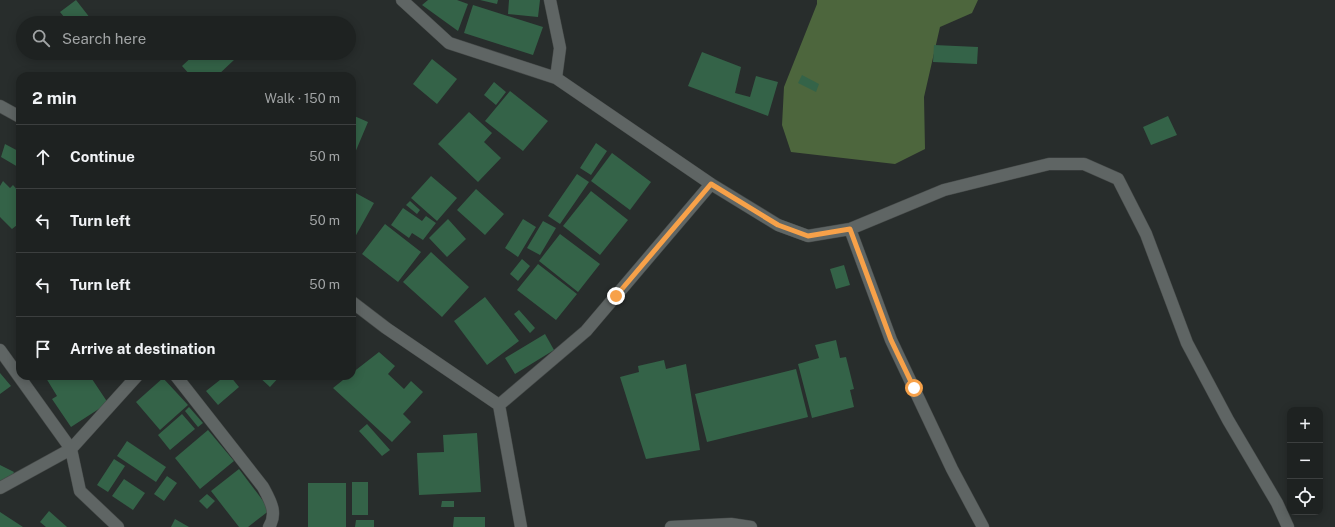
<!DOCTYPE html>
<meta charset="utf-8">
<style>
body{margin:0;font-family:"Public Sans",sans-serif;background:#2b2f2e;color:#f1f3f6}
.controls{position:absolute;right:12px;bottom:12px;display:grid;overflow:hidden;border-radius:8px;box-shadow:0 2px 10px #0003}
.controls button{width:36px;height:36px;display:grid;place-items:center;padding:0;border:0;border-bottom:1px solid #3c3f3f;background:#1e2221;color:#f1f3f6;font:20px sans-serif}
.stop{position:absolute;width:12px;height:12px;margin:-9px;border:3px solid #f7a149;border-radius:50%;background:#fff}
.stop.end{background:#f7a149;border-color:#fff;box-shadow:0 1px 4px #0008}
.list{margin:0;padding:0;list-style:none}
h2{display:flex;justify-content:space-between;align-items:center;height:52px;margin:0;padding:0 16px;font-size:17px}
h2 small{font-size:13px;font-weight:400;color:#a1a4a5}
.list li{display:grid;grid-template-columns:26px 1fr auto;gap:12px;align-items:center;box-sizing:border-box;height:64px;padding:0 16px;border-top:1px solid #3c3f3f}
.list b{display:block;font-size:15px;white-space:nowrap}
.list em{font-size:13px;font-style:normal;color:#a1a4a5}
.icon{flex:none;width:22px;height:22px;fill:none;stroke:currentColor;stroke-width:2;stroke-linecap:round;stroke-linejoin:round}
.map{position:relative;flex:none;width:1335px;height:527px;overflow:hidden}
.search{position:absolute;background:#1e2221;box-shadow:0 2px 10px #0003;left:16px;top:16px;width:340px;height:44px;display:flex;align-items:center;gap:10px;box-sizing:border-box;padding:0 14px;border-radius:22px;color:#a1a4a5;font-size:15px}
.panel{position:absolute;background:#1e2221;box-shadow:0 2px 10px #0003;left:16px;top:72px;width:340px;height:308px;border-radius:12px}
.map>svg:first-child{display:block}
.forest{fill:#4d663d}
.building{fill:#346348}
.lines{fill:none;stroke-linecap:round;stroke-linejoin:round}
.minor-casing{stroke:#454948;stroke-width:13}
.minor{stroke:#5f6564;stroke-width:12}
.route{stroke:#f7a149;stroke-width:5}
</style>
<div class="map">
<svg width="1335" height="527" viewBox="0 0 1335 527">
<rect width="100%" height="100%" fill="#282d2c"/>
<path class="forest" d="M 817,0 L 978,0 L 972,13 L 940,27 L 924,97 L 925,149 L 895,164 L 791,152 L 782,125 L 784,87 L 817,4 Z"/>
<path class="building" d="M 76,0 L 94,23 L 69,23 L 60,12 Z
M 428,0 L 457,0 L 468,4 L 458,31 L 422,5 Z
M 480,0 L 498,0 L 497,4 Z
M 509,0 L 540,0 L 538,17 L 508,14 Z
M 473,5 L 543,27 L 533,55 L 464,33 Z
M 934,45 L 978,47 L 977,64 L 933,62 Z
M 702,52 L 741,67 L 735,93 L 750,97 L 756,76 L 778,82 L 768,116 L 688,86 Z
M 196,53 L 229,53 L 235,59 L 217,76 L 191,76 L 182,66 Z
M 432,59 L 457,79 L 437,104 L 413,84 Z
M 802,75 L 819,84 L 816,92 L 798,83 Z
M 494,82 L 506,92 L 496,105 L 484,95 Z
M 510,91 L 548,121 L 523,151 L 485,121 Z
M 469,112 L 492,133 L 484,142 L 501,158 L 478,182 L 438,144 Z
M 352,115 L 368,122 L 352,160 Z
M 1168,116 L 1177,135 L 1151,145 L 1143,127 Z
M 596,143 L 607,151 L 591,175 L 580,168 Z
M 5,144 L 20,152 L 20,165 L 18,167 L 1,157 Z
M 612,153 L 651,182 L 630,210 L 591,181 Z
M 577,174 L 589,182 L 560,224 L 548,216 Z
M 431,176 L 457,198 L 437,221 L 411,198 Z
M 3,181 L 10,188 L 13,185 L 20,193 L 20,228 L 17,225 L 12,229 L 0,217 L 0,186 Z
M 476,189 L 504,214 L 485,235 L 457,210 Z
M 352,191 L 374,203 L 355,237 L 352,235 Z
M 591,191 L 628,220 L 600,255 L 563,226 Z
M 410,201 L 420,210 L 417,214 L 406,205 Z
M 403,208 L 422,221 L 426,216 L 436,223 L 423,240 L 412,233 L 409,238 L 391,225 Z
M 448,219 L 466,239 L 447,257 L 429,238 Z
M 523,219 L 536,227 L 518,257 L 505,248 Z
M 543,221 L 556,228 L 540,255 L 527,248 Z
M 385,224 L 421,252 L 398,282 L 362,254 Z
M 560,234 L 600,264 L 578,292 L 539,261 Z
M 431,252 L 469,287 L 442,317 L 403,282 Z
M 522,259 L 530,266 L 518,281 L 510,274 Z
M 538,264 L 577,294 L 556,320 L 517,290 Z
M 844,265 L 850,285 L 836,289 L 830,269 Z
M 485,297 L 519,341 L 487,365 L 454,321 Z
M 519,310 L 535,328 L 530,333 L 514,314 Z
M 545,334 L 554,350 L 515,374 L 505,358 Z
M 836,340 L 840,358 L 846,357 L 854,389 L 850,390 L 854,407 L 812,418 L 798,364 L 819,358 L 815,345 Z
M 379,352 L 395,366 L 388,374 L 404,389 L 411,381 L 423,392 L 403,414 L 411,422 L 392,442 L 333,388 L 348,376 L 352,376 L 352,373 Z
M 664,360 L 666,369 L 686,364 L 700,450 L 646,459 L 620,377 L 639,372 L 638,366 Z
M 796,369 L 808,417 L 707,442 L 695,394 Z
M 0,373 L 11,386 L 0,394 Z
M 49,376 L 90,376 L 108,403 L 71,427 L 52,399 L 57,396 L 46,378 Z
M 225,376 L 230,376 L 239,387 L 218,405 L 206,391 Z
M 258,376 L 280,376 L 270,387 Z
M 163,378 L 188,405 L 160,430 L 136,402 Z
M 189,407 L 203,423 L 198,427 L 185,411 Z
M 182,414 L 195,429 L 170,450 L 158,435 Z
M 367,424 L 390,450 L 382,456 L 359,431 Z
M 208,430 L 234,461 L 200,489 L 175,458 Z
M 477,433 L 481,492 L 419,495 L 417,453 L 444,452 L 443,435 Z
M 127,441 L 166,467 L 156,482 L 117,456 Z
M 114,459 L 125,466 L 108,492 L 97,485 Z
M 0,465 L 14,472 L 7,486 L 0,482 Z
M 239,469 L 270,510 L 248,527 L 239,527 L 211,491 Z
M 167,476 L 177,483 L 164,501 L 154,494 Z
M 124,479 L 145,493 L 133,510 L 112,496 Z
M 352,482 L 368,482 L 368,515 L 352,515 Z
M 308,483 L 346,483 L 346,527 L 308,527 Z
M 207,494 L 215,501 L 207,509 L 199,501 Z
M 442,501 L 454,501 L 454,507 L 441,507 Z
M 49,511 L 67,527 L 46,527 L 40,522 Z
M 0,512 L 23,527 L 0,527 Z
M 454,517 L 485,517 L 485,527 L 453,527 Z
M 175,519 L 189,527 L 171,527 Z
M 356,520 L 374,520 L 374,527 L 355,527 Z"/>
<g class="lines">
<g class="minor-casing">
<path id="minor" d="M 402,0 L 449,43 L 556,78
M 550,0 L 560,48 L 556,78 L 711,184 L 778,225 L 808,236 L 850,229 L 944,190 L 1049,164 L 1084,164 L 1118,179 L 1146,234 L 1187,343 L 1228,420 L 1277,503 L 1288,527
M 0,106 L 20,117
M 850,229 L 891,340 L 952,469 L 983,527
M 352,302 L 386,328 L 499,405 L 521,527
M 0,350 L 71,449 L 0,488
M 176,376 L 263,487 C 270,500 278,513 269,527
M 499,405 L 586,331 L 711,184
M 118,527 L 80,491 L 71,449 L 137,376
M 671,527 L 731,524 L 751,527"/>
</g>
<use href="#minor" class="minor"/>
</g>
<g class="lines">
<path class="route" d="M 616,296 L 711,184 L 778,225 L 808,236 L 850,229 L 891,340 L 914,388"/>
</g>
</svg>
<div class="controls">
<button>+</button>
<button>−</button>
<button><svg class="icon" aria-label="locate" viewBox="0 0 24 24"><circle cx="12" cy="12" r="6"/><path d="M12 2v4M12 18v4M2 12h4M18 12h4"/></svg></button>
</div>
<div class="stop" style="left:914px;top:388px"></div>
<div class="stop end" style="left:616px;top:296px"></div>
<div class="search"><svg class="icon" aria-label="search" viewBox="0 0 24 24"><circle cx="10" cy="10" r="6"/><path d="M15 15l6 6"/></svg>Search here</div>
<section class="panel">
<h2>2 min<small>Walk · 150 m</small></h2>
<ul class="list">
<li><svg class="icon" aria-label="ahead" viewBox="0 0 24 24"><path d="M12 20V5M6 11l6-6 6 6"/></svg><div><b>Continue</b></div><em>50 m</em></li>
<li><svg class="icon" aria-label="left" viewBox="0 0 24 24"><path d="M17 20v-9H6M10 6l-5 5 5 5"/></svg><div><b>Turn left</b></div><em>50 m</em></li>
<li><svg class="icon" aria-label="left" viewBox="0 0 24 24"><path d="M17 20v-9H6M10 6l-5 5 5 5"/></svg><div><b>Turn left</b></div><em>50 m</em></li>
<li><svg class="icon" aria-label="arrive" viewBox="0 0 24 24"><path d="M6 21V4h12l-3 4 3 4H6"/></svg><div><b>Arrive at destination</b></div></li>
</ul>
</section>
</div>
